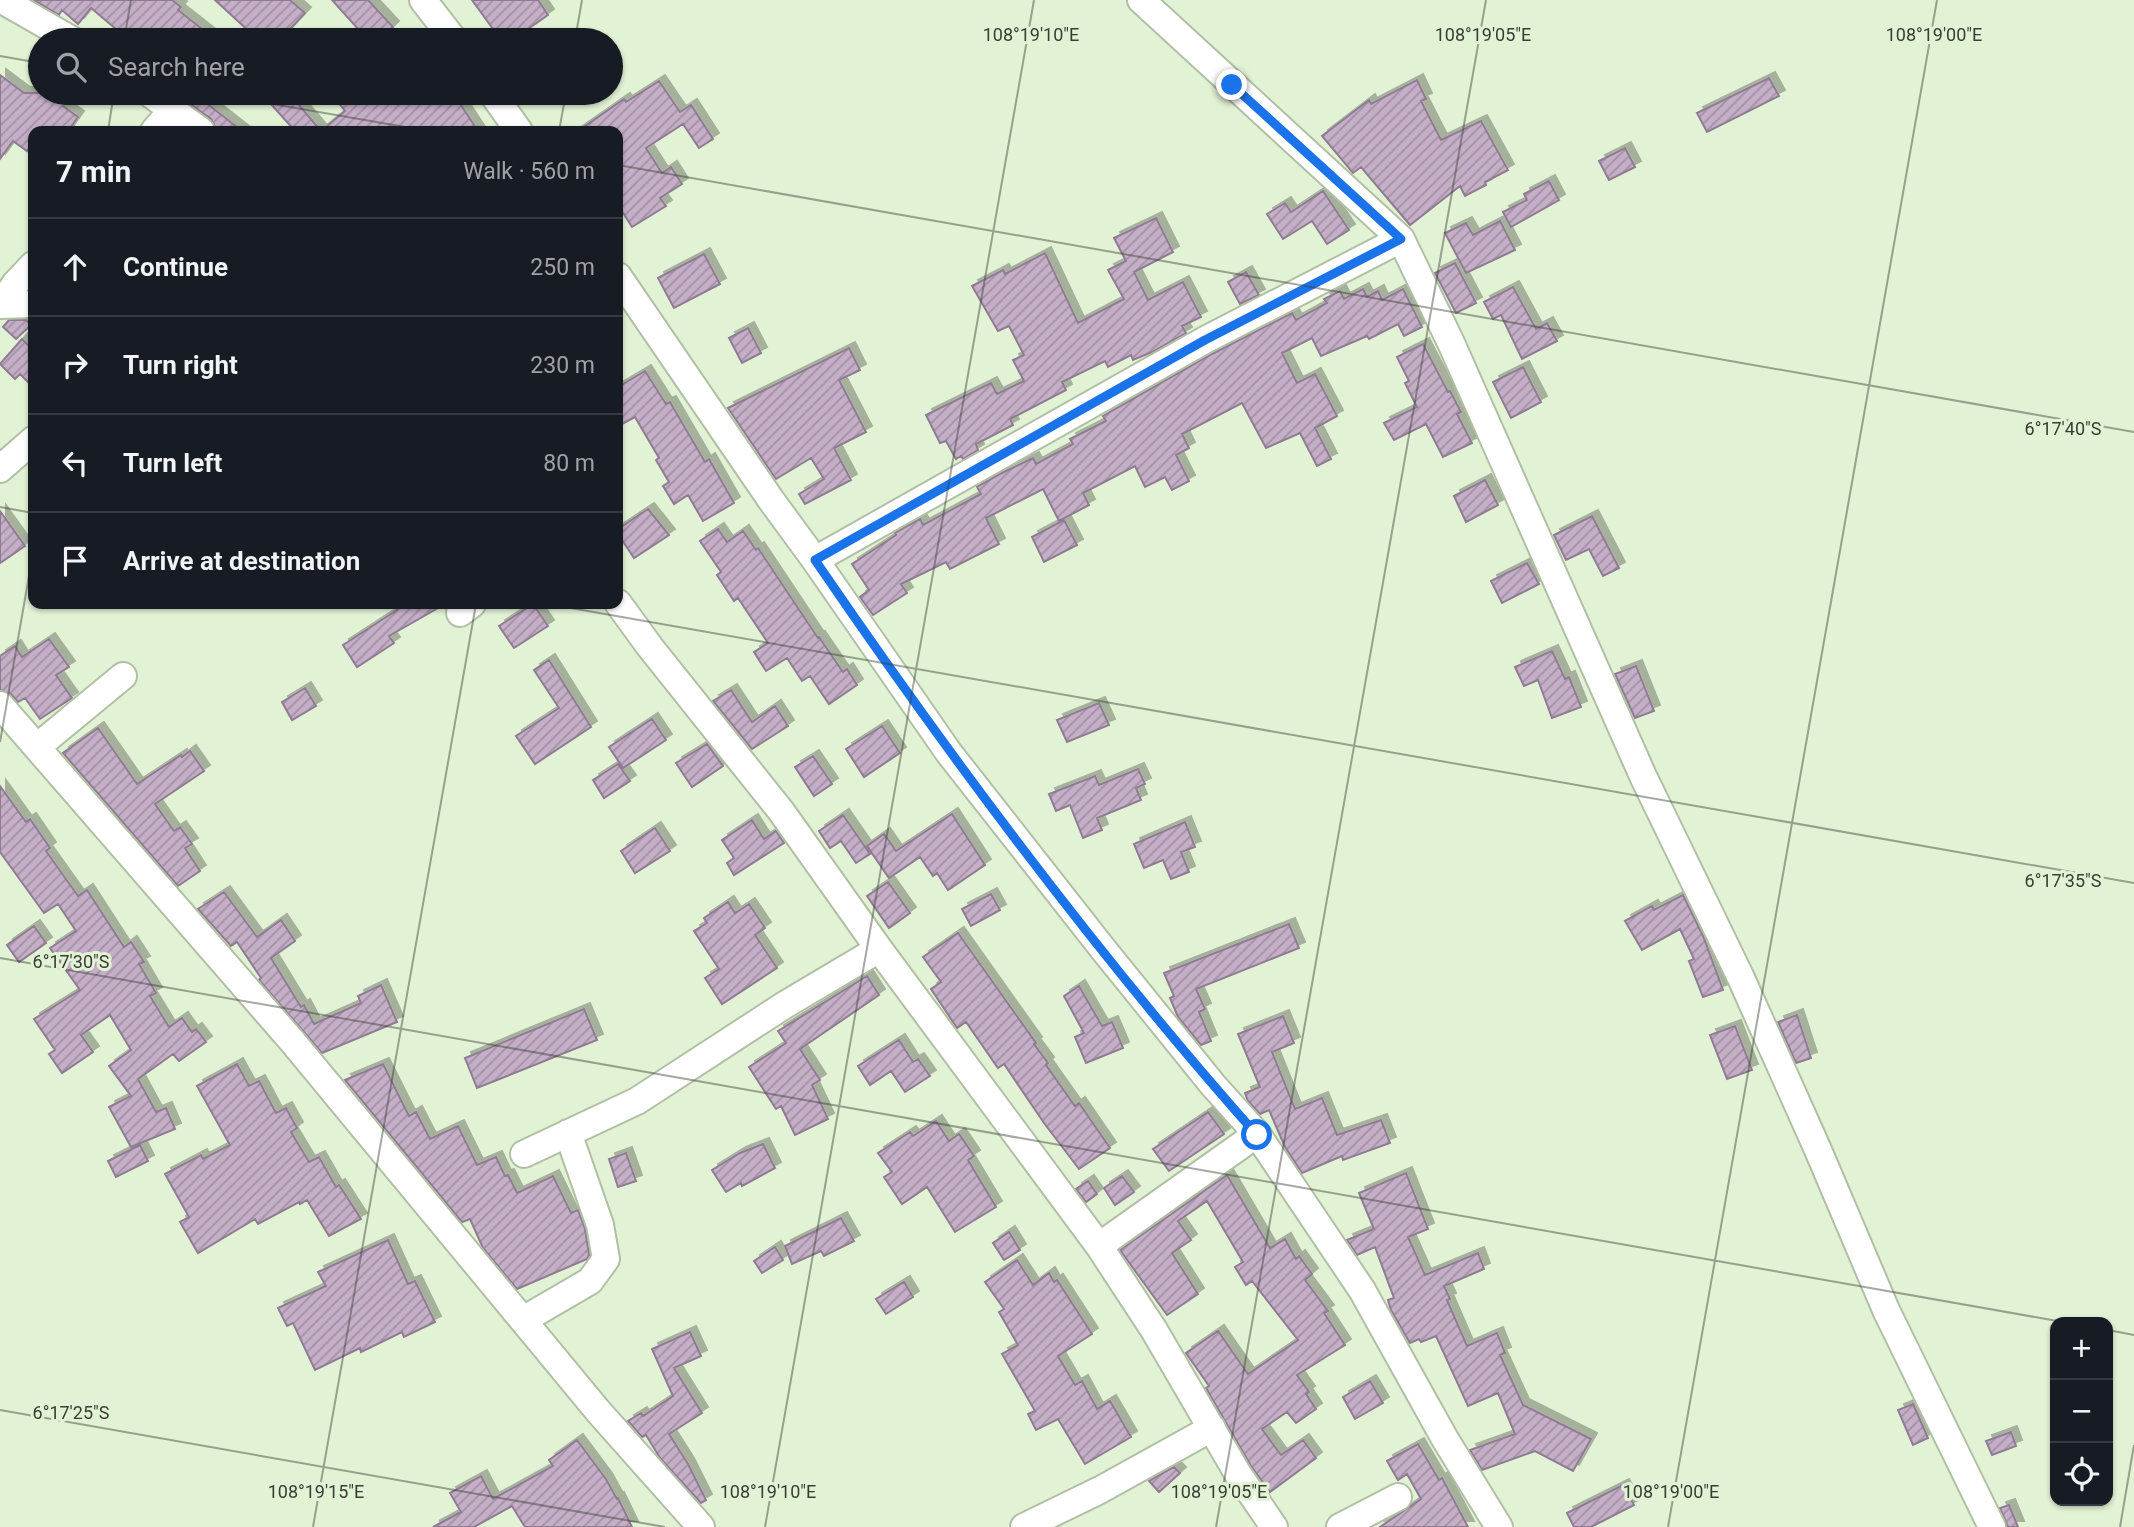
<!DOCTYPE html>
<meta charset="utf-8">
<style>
body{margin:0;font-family:Roboto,sans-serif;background:#20242c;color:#f1f3f6}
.controls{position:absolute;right:21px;bottom:21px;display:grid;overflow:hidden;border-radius:14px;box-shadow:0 2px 5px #0004}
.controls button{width:63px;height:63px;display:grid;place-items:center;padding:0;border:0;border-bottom:2px solid #363941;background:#171b24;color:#f1f3f6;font:35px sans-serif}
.stop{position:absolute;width:21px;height:21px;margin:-16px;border:5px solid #1a73e8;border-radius:50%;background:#fff}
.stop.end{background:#1a73e8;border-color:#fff;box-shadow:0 2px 7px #0008}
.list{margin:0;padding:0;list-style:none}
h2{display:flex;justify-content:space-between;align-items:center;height:91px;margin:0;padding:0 28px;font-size:30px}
h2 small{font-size:23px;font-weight:400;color:#9ea1a6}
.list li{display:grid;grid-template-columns:46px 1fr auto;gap:21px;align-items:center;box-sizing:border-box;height:98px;padding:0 28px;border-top:2px solid #363941}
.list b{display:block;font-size:26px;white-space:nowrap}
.list em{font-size:23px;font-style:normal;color:#9ea1a6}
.icon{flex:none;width:38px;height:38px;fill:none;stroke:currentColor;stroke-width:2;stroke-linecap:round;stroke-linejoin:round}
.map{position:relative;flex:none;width:2134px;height:1527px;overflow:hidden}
.search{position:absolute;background:#171b24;box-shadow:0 2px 5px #0004;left:28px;top:28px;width:595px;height:77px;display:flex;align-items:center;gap:18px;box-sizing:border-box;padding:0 24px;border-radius:38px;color:#9ea1a6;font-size:26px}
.panel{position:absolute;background:#171b24;box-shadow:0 2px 5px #0004;left:28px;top:126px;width:595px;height:483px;border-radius:14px}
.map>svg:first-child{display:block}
.building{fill:url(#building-hatch);stroke:#8f7b92;stroke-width:2;filter:url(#shadow)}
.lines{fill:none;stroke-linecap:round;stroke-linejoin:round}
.minor-casing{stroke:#b1c0a4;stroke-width:30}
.minor{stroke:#fff;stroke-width:26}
.route{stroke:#1a73e8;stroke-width:9}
.ticks{fill:none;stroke:#383e33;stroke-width:2;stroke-opacity:0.45}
.ticks-label{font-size:18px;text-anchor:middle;fill:#383e33;stroke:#e2f2d5;stroke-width:6;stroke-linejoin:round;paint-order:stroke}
</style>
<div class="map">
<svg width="2134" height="1527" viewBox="0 0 2134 1527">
<defs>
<pattern id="building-hatch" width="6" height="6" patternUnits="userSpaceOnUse" patternTransform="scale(1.75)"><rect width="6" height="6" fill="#c5afc8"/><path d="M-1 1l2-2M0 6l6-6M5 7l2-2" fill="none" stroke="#a190a3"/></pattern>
<filter id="shadow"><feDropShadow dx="6" dy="-6" stdDeviation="0" flood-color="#0004"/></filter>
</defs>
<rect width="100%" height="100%" fill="#e2f2d5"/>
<path class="building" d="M 34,0 L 172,0 L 181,7 L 178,10 L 216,40 L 129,40 L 91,8 L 78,24 L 62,10 L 59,15 Z
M 215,0 L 290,0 L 305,13 L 280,40 L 263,40 L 254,32 L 252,34 Z
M 332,0 L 368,0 L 393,27 L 379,40 L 368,40 Z
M 472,0 L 538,0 L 548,15 L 512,40 L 501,40 Z
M 0,75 L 24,93 L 73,93 L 63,106 L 78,117 L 68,131 L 33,131 L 33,143 L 27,151 L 13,141 L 0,159 Z
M 1769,78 L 1779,96 L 1707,132 L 1697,113 Z
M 1417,80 L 1426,99 L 1421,101 L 1441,140 L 1481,121 L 1508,170 L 1485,182 L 1486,185 L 1465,196 L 1460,186 L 1410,225 L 1361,167 L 1353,173 L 1322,136 L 1369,100 L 1371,104 Z
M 659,81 L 680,112 L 691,105 L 713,139 L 699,148 L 683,124 L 646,148 L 662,173 L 671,167 L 682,184 L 660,198 L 666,206 L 632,227 L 618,205 L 618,131 L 578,131 L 624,99 L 626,102 Z
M 261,93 L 281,93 L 299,105 L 321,131 L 345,111 L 331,93 L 453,93 L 478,131 L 295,131 Z
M 196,95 L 242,131 L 217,131 L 211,119 L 189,103 Z
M 1625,148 L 1635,167 L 1609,180 L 1599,161 Z
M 1549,181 L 1559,200 L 1511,227 L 1503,212 L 1527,200 L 1524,194 Z
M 1323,191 L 1349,230 L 1327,244 L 1312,221 L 1283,239 L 1267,214 L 1285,203 L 1291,212 Z
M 1156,218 L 1173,252 L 1134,272 L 1148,300 L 1183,282 L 1201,317 L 1182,326 L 1186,333 L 1152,352 L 1133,360 L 1131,355 L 1108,367 L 1105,361 L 1062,382 L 1066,390 L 1010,419 L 1013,425 L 976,444 L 978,450 L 963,459 L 961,456 L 956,459 L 946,441 L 940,443 L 926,415 L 991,383 L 997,394 L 1024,381 L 1013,360 L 1024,355 L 1009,326 L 998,331 L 972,286 L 1003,270 L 1005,274 L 1045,253 L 1078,323 L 1124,299 L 1108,270 L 1126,261 L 1114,238 Z
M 1500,221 L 1515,250 L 1466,273 L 1445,233 L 1466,223 L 1473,235 Z
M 704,254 L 720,284 L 674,308 L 658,278 Z
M 1455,263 L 1476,303 L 1456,313 L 1435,273 Z
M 1246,272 L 1259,295 L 1240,304 L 1228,282 Z
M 1513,287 L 1536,329 L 1547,323 L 1557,341 L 1522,359 L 1501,315 L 1493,319 L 1484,302 Z
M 1363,289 L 1367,297 L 1378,291 L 1382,300 L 1403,289 L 1422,327 L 1404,336 L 1398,324 L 1369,339 L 1367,336 L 1321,356 L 1312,338 L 1282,353 L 1297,383 L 1315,374 L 1337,416 L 1315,428 L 1331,459 L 1317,466 L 1300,433 L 1266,448 L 1242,403 L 1182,434 L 1189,448 L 1176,455 L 1189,481 L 1172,490 L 1165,477 L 1145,487 L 1135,466 L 1083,493 L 1089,505 L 1059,521 L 1043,489 L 986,518 L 999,544 L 950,569 L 946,562 L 901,584 L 907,593 L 873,615 L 860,597 L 869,590 L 852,564 L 896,535 L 895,533 L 920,519 L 923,525 L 981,494 L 977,487 L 1002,473 L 1033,458 L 1036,464 L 1073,444 L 1070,439 L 1106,421 L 1103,416 L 1212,354 L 1292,313 L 1296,320 L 1327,303 L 1324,299 L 1340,291 L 1344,299 Z
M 9,320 L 26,320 L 31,325 L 16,339 L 3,327 Z
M 748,328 L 761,353 L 742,363 L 729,338 Z
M 22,339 L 33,350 L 33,387 L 20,374 L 15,379 L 0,364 Z
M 1423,344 L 1448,392 L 1450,391 L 1461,412 L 1457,414 L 1472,443 L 1443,457 L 1426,424 L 1394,440 L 1384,423 L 1417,407 L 1405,383 L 1409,381 L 1397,357 Z
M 849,348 L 860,370 L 839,380 L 866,432 L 834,448 L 851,480 L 805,504 L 799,494 L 824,479 L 811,458 L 776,479 L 728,408 Z
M 1523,367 L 1541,402 L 1511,418 L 1493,382 Z
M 645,371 L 666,404 L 670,402 L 705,462 L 709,459 L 734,503 L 703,521 L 688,495 L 674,504 L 663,486 L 669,482 L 656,460 L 659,458 L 635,417 L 618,426 L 618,387 Z
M 1485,480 L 1498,505 L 1466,522 L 1454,496 Z
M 648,509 L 669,535 L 634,558 L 618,534 L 618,529 Z
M 0,511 L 25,546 L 0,563 Z
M 1592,516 L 1619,568 L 1603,576 L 1589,549 L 1566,560 L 1554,535 Z
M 1064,520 L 1077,545 L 1044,562 L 1032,537 Z
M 718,529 L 727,542 L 743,531 L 756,550 L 758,548 L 818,638 L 819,637 L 843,672 L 847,669 L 857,685 L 829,704 L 810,676 L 802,681 L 787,658 L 766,671 L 754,652 L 768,643 L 738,598 L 734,601 L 717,575 L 721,572 L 700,541 Z
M 1527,563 L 1539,584 L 1502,603 L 1491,581 Z
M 393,604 L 445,604 L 389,636 L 394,643 L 357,667 L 343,645 L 397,610 Z
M 533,604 L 548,626 L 514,648 L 499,626 Z
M 49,639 L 69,667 L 56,675 L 72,698 L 40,719 L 25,698 L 18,702 L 11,694 L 0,690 L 0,656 L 15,646 L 22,657 Z
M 1552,651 L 1565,679 L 1569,677 L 1581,707 L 1552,718 L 1538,680 L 1524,686 L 1515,667 Z
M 549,660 L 591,727 L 535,764 L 516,736 L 559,708 L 534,670 Z
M 1636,666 L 1654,711 L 1635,718 L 1615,674 Z
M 305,688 L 316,706 L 292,720 L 282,702 Z
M 731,690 L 752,722 L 775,706 L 788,726 L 752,749 L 713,701 Z
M 1099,703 L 1109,725 L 1067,742 L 1057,720 Z
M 652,719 L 666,740 L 623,768 L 609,747 Z
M 882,726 L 900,753 L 864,777 L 846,749 Z
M 98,728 L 137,784 L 181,755 L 182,757 L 190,751 L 204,771 L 155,804 L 174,831 L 180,827 L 192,844 L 185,848 L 200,871 L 178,886 L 63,753 Z
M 707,744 L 723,766 L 692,787 L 676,763 Z
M 813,756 L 832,784 L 814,796 L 795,767 Z
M 618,764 L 630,781 L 604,798 L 593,780 Z
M 1138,769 L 1145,784 L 1136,788 L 1141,800 L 1097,818 L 1102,830 L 1083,838 L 1070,805 L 1056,811 L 1049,794 L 1095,776 L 1099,785 Z
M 0,786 L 26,822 L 30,819 L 50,848 L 46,851 L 78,896 L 87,890 L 124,947 L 131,942 L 144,962 L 139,964 L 156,993 L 150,996 L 169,1027 L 182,1018 L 192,1032 L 196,1029 L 206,1042 L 179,1061 L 173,1054 L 138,1079 L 156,1112 L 166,1108 L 175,1129 L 131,1147 L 109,1107 L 131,1096 L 109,1066 L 131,1050 L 110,1015 L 81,1035 L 93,1052 L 62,1073 L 49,1054 L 55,1050 L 34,1019 L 80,990 L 50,948 L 76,931 L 58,904 L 44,913 L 0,852 Z
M 952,814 L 985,865 L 948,890 L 937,873 L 933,876 L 920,857 L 889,878 L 867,846 L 884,834 L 896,851 Z
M 843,815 L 870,854 L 856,863 L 841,841 L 830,848 L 819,831 Z
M 752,820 L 764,839 L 776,831 L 784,843 L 734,875 L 727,863 L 734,858 L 722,840 Z
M 1185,822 L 1195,847 L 1181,852 L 1189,872 L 1171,879 L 1163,860 L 1144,868 L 1134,844 Z
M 655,828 L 670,851 L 635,873 L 621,851 Z
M 888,882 L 910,913 L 889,928 L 867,896 Z
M 224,892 L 257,937 L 281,920 L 295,941 L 271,958 L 301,1007 L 304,1005 L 314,1024 L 361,1003 L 358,996 L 381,985 L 397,1022 L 322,1053 L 259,980 L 261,978 L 237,942 L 231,946 L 198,909 Z
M 991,894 L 1000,910 L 971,926 L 962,909 Z
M 1683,895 L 1703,936 L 1723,990 L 1703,997 L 1689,961 L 1694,959 L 1680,929 L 1642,950 L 1625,921 L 1652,906 L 1654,910 Z
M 728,902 L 735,913 L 749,904 L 765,928 L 755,935 L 777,968 L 722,1004 L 705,978 L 719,969 L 694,931 L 707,923 L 704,918 Z
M 1289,924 L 1299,948 L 1196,989 L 1205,1009 L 1199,1012 L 1211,1041 L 1201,1045 L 1178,1017 L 1170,998 L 1174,996 L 1164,973 Z
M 34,926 L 46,943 L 19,962 L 7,945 Z
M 958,933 L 1036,1043 L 1034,1044 L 1048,1063 L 1046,1065 L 1075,1106 L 1079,1103 L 1110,1148 L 1079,1169 L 1044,1123 L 1004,1064 L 998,1068 L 966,1022 L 957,1028 L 931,989 L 941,982 L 923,957 Z
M 867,976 L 879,995 L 800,1049 L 820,1080 L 812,1085 L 828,1119 L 795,1135 L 781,1106 L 776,1109 L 749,1067 L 786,1043 L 778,1031 Z
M 1079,986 L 1102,1026 L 1112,1022 L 1123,1048 L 1086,1063 L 1075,1037 L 1084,1033 L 1064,996 Z
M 584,1009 L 597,1040 L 477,1088 L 465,1058 Z
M 1797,1015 L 1811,1058 L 1796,1063 L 1778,1022 Z
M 1283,1016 L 1294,1043 L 1272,1052 L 1295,1109 L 1322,1098 L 1337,1135 L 1381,1120 L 1390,1143 L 1343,1160 L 1342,1156 L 1302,1173 L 1285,1147 L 1269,1110 L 1260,1114 L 1248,1101 L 1245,1093 L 1260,1087 L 1238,1034 Z
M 1735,1026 L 1752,1070 L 1727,1079 L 1710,1035 Z
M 899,1040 L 913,1062 L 918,1059 L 930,1076 L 905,1092 L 891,1071 L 870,1085 L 858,1066 Z
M 237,1064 L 249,1086 L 259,1081 L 276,1113 L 286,1108 L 297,1128 L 291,1132 L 309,1162 L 319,1157 L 336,1187 L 339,1185 L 361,1219 L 329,1236 L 307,1200 L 300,1204 L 299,1202 L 258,1224 L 255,1219 L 198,1253 L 180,1222 L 189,1217 L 165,1174 L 201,1155 L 203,1159 L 230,1145 L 197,1086 Z
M 383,1064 L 409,1116 L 416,1112 L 430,1139 L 458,1126 L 477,1165 L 496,1157 L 505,1176 L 508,1175 L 517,1193 L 553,1176 L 571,1213 L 578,1210 L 585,1229 L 589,1255 L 587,1259 L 517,1289 L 483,1248 L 470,1219 L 462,1222 L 345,1080 Z
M 1208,1112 L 1224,1134 L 1169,1171 L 1153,1149 Z
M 936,1121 L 949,1141 L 959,1134 L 974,1156 L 968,1160 L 996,1207 L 955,1232 L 927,1187 L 902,1204 L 884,1177 L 892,1172 L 878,1153 L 910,1132 L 913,1136 Z
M 763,1144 L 775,1168 L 742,1186 L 741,1183 L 726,1192 L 712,1170 L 740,1153 Z
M 140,1145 L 148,1161 L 116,1177 L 108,1161 Z
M 626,1153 L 636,1181 L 618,1187 L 609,1159 Z
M 1406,1173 L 1428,1229 L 1408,1237 L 1425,1275 L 1478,1253 L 1484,1269 L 1444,1286 L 1450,1299 L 1447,1300 L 1467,1346 L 1497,1333 L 1505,1353 L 1500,1355 L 1523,1405 L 1591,1439 L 1573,1471 L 1535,1451 L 1482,1470 L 1470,1450 L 1515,1434 L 1498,1393 L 1468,1406 L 1436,1336 L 1421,1342 L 1419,1339 L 1410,1343 L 1391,1310 L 1388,1300 L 1394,1298 L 1375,1247 L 1357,1255 L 1347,1240 L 1374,1229 L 1359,1193 Z
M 1227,1175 L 1270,1248 L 1285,1239 L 1296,1259 L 1299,1256 L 1312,1274 L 1305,1280 L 1328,1311 L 1324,1313 L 1345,1345 L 1297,1375 L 1309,1392 L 1306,1394 L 1316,1409 L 1296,1423 L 1287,1412 L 1262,1429 L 1281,1455 L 1303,1440 L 1316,1458 L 1270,1492 L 1251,1466 L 1206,1388 L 1209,1386 L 1186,1353 L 1218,1331 L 1248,1374 L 1298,1340 L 1252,1281 L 1246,1285 L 1235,1267 L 1243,1262 L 1207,1201 L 1178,1221 L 1191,1240 L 1172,1253 L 1198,1294 L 1167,1315 L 1120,1250 Z
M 1122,1176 L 1134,1192 L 1115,1205 L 1104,1188 Z
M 1088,1181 L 1097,1194 L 1086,1202 L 1076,1189 Z
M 841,1218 L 854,1241 L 824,1256 L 821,1251 L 792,1264 L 785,1246 Z
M 1009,1232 L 1020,1250 L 1004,1260 L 993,1243 Z
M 388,1240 L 408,1284 L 415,1281 L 435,1322 L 404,1337 L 402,1332 L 361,1352 L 360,1348 L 315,1370 L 293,1323 L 287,1326 L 278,1308 L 326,1286 L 318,1272 Z
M 775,1247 L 783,1260 L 762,1273 L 754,1261 Z
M 1017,1260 L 1033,1285 L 1049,1273 L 1054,1282 L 1057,1280 L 1092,1334 L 1058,1356 L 1075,1385 L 1082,1381 L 1097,1409 L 1110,1401 L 1131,1437 L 1085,1464 L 1058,1419 L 1036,1430 L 1028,1414 L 1035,1411 L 1002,1354 L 1018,1345 L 999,1312 L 1004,1309 L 985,1282 Z
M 904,1282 L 913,1297 L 886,1314 L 876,1299 Z
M 690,1332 L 701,1356 L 674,1368 L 702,1413 L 669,1434 L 688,1464 L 706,1500 L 701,1503 L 660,1458 L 646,1435 L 642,1437 L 628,1421 L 641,1413 L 643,1416 L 673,1396 L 652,1349 Z
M 1370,1381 L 1383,1403 L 1355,1419 L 1343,1397 Z
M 1913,1404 L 1928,1438 L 1913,1445 L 1898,1410 Z
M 2011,1432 L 2016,1446 L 1992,1455 L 1986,1441 Z
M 577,1440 L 606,1479 L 617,1499 L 618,1498 L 632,1527 L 525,1527 L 512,1506 L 474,1527 L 433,1527 L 461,1512 L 450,1493 L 481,1476 L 493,1499 L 553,1466 L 549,1460 Z
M 1418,1444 L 1439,1480 L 1442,1478 L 1468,1527 L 1380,1527 L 1421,1499 L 1407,1474 L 1398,1480 L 1387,1461 Z
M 1174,1467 L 1180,1473 L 1159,1492 L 1149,1481 Z
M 1623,1485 L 1634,1505 L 1591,1527 L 1574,1527 L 1567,1513 Z
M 2009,1505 L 2018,1527 L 2008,1527 L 2000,1508 Z"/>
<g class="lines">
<g class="minor-casing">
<path id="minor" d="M 2,0 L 72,40
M 423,0 L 454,40
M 1141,0 L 1401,239 L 1452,345 L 1643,776 L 1741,978 L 1818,1150 L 1886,1310 L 1992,1527
M 149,93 L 201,131
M 492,93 L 519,131
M 154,131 L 173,109
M 618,276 L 771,500 L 815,560 L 949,753 L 1103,949 L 1213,1085 L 1257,1134 L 1362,1290 L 1445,1439 L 1499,1527
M 2,304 L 15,284 L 33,265
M 0,305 L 33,304
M 0,469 L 33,440
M 815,560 L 1205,340 L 1401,239
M 618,603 L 650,647 L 781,811 L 879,949 L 1099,1246 L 1154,1330 L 1238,1474 L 1274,1527
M 460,613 L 472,604
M 0,705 L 292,1041 L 598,1411 L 701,1527
M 37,747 L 123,676
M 524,1154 L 637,1101 L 783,1006 L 879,949
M 1099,1246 L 1257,1134
M 523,1320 L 590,1281 L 606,1259 L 600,1225 L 568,1133
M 1024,1527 L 1100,1490 L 1212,1428
M 1340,1527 L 1398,1497"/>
</g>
<use href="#minor" class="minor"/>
</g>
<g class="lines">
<path class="route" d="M 1232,85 L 1401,239 L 1205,340 L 815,560 C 951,759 1097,955 1257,1135"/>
</g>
<path class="ticks" d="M 124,40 L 131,0M 575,40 L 582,0M 0,56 L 40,63M 209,93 L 428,131M 108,131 L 114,93M 559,131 L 566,93M 618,165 L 2134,432M 0,507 L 33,513M 548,604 L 2134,883M 0,742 L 33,553M 0,958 L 2063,1322M 2108,1330 L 2134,1335M 0,1410 L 665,1527M 313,1527 L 476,604M 765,1527 L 1034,0M 1216,1527 L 1486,0M 1668,1527 L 1937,0M 2120,1527 L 2134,1445"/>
<g class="ticks-label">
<text x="1031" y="41">108°19'10"E</text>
<text x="1483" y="41">108°19'05"E</text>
<text x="1934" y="41">108°19'00"E</text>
<text x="2063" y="435">6°17'40"S</text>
<text x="2063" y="887">6°17'35"S</text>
<text x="71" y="968">6°17'30"S</text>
<text x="71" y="1419">6°17'25"S</text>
<text x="316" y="1498">108°19'15"E</text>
<text x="768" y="1498">108°19'10"E</text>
<text x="1219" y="1498">108°19'05"E</text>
<text x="1671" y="1498">108°19'00"E</text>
</g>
</svg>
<div class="controls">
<button>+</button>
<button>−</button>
<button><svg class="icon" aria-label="locate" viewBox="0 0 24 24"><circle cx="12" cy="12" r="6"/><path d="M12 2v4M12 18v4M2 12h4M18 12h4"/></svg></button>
</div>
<div class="stop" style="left:1257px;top:1135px"></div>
<div class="stop end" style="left:1232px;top:85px"></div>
<div class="search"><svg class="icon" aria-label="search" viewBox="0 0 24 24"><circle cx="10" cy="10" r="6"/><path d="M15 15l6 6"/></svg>Search here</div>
<section class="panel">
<h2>7 min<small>Walk · 560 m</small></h2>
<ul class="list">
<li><svg class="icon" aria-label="ahead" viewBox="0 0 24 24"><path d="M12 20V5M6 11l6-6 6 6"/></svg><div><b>Continue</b></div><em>250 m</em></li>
<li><svg class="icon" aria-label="right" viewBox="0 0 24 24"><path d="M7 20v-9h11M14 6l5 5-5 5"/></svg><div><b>Turn right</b></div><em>230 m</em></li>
<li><svg class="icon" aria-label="left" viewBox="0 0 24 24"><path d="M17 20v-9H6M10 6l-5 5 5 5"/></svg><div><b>Turn left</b></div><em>80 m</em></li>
<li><svg class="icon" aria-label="arrive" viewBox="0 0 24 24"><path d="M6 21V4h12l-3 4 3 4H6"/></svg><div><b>Arrive at destination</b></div></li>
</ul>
</section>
</div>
